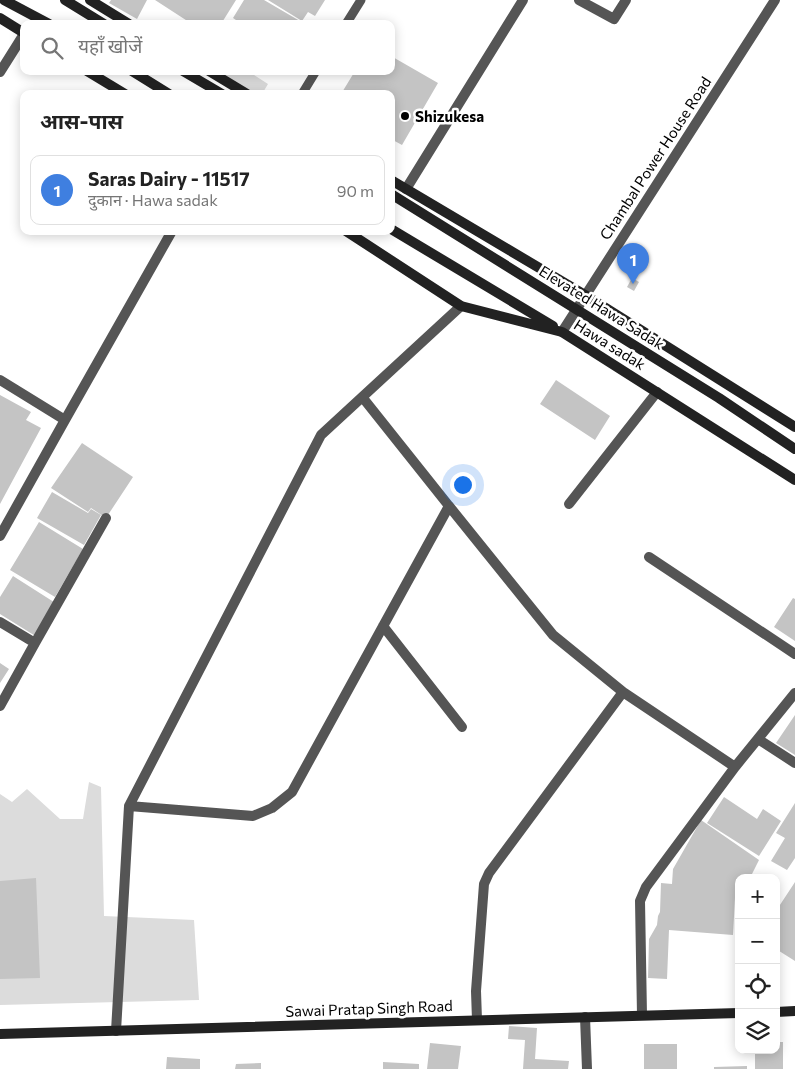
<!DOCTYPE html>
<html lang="hi">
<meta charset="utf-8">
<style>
body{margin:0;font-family:Commissioner,"Noto Sans Devanagari",sans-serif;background:#f6f6f6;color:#222}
.controls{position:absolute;right:15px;bottom:15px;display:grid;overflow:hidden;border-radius:10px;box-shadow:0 2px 12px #0003}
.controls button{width:45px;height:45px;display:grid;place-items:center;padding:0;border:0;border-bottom:1px solid #e0e0e0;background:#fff;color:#222;font:25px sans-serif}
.you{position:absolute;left:462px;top:484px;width:18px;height:18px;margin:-12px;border:4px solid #fff;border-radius:50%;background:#1a73e8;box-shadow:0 0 0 8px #1a73e833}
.badge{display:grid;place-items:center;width:32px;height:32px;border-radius:50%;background:#000;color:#fff;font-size:16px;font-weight:700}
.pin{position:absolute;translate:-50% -41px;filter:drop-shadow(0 1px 2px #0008)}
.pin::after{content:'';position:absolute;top:26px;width:18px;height:15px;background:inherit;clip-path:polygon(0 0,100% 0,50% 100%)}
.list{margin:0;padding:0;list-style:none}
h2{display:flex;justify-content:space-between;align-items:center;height:65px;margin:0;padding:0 20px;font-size:21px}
h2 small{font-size:16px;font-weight:400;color:#767676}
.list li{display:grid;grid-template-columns:32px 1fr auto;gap:15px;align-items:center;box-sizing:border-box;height:70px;margin:0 10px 10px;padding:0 10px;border:1px solid #e0e0e0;border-radius:10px}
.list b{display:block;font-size:19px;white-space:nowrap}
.list p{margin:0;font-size:16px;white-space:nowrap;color:#767676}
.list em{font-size:16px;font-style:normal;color:#767676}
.icon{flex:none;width:28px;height:28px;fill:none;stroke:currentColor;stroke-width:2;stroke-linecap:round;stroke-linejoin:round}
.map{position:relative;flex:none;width:795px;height:1069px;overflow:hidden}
.search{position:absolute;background:#fff;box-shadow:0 2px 12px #0003;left:20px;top:20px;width:375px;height:55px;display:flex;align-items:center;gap:12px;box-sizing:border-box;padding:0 18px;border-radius:10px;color:#767676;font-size:19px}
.panel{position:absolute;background:#fff;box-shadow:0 2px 12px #0003;left:20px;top:90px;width:375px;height:145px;border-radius:10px}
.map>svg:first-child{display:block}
.green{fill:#dcdcdc}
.building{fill:#c4c4c4}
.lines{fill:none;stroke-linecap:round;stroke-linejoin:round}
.lane{stroke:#555;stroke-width:9}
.street{stroke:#555;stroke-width:10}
.secondary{stroke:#222;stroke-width:10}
.secondary-bridge{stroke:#222;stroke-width:10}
.poi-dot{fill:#000;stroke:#fff;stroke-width:2}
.labels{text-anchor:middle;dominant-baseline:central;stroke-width:5;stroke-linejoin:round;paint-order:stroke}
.poi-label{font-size:15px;font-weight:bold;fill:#000;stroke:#fff;text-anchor:start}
.street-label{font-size:15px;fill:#000;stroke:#fff}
</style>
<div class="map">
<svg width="795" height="1069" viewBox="0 0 795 1069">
<rect width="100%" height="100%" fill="#fff"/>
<path class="green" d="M 217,71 L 248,71 L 268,84 L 262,94 L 255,94 Z
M 89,782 L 101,787 L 104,916 L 194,920 L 199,1000 L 0,1005 L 0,794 L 12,802 L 27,789 L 60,819 L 83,819 Z"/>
<path class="building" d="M 111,0 L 147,0 L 137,19 L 109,3 Z
M 155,0 L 236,0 L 221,24 L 192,24 Z
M 244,0 L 264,0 L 305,24 L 242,24 L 233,18 Z
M 268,0 L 325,0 L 315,16 L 308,12 L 302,21 Z
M 391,56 L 438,83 L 402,145 L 391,139 L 391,94 L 341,94 L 355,71 L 391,71 Z
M 632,278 L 639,282 L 634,291 L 627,287 Z
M 556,380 L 610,416 L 595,440 L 540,404 Z
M 0,395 L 31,412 L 26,420 L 41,428 L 0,504 Z
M 82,443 L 133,477 L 106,518 L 91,508 L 88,512 L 51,488 Z
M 52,492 L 88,513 L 91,509 L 101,515 L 84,545 L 37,518 Z
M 39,522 L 83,549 L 55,597 L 10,570 Z
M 13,576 L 57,604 L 37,637 L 0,614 L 0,597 Z
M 793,598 L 795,599 L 795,641 L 774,627 Z
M 0,663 L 9,669 L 0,683 Z
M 795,715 L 795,755 L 776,743 Z
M 724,797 L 757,819 L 763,809 L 781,821 L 759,856 L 707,823 Z
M 795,803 L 795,858 L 787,870 L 771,861 L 785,838 L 776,833 Z
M 701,820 L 759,860 L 750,878 L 736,879 L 733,935 L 669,930 L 667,979 L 648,978 L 649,939 L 657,925 L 658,916 L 660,912 L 661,883 L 672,884 L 673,869 Z
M 36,878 L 40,978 L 0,979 L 0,881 Z
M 795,882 L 795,961 L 776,949 L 776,911 Z
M 509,1026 L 537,1028 L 535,1059 L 569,1061 L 568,1069 L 523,1069 L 525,1040 L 508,1039 Z
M 776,1042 L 783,1042 L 783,1069 L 755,1069 L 755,1050 L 776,1050 Z
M 430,1043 L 461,1046 L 458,1069 L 427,1069 Z
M 644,1044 L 677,1044 L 677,1069 L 644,1069 Z
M 167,1057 L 200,1059 L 200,1069 L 166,1069 Z
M 383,1062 L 419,1064 L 419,1069 L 383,1069 Z
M 261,1063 L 261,1069 L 235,1069 L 236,1064 Z
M 747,1066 L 747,1069 L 714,1069 L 714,1067 Z"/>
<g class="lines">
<path class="lane" d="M 346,24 L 361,0
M 302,94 L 316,71"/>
<path class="street" d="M 579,0 L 614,19 L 626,0
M 0,72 L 24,34
M 406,189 L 523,0
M 562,332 L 775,0
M 0,380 L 65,420 L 0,536
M 363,398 L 449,506
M 65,420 L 172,231
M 569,504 L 657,392
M 649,557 L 795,654
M 0,622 L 35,643 L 0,706
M 383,626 L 462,727
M 35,643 L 106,518
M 623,692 L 735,767
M 758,739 L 795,763
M 129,806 L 321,435 L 461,306
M 642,1015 L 640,901 L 646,887 L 735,767 L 795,693
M 585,1017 L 587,1069
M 116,1031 L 129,806 L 253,816 L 272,808 L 292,792 L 449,506 L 553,635 L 623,692 L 489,873 L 484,884 L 476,991 L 477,1020"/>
<path class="secondary" d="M 4,0 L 49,24
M 65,0 L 104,24
M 90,0 L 129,24
M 0,18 L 24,33
M 87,71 L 125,94
M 132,71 L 169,94
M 183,71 L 222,94
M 209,71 L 247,94
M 391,180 L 585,295 L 795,427
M 391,229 L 553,326
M 346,231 L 461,306 L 562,332 L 795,480
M 776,1012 L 795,1011
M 0,1034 L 739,1013"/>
<path class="secondary-bridge" d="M 391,194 L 719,398 L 795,449"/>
</g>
<circle class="poi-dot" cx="405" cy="116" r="5"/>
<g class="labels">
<g class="poi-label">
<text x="415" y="116">Shizukesa</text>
</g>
<g class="street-label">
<text transform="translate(655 158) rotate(-57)">Chambal Power House Road</text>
<text transform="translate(602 307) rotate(32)">Elevated Hawa Sadak</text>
<text transform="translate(610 344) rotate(32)">Hawa sadak</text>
<text transform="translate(369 1008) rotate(-2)">Sawai Pratap Singh Road</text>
</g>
</g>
</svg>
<div class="controls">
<button>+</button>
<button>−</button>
<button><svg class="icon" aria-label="locate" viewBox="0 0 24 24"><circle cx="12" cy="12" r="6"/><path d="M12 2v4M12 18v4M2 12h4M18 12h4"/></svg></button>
<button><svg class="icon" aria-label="layers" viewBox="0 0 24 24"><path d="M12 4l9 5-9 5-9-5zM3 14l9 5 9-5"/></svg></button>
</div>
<div class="you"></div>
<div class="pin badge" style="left:633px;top:284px;background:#3f7fe0">1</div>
<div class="search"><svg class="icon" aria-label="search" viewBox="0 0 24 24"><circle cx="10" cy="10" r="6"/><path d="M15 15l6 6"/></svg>यहाँ खोजें</div>
<section class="panel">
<h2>आस-पास<small></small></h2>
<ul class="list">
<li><span class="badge" style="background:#3f7fe0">1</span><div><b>Saras Dairy - 11517</b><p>दुकान · Hawa sadak</p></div><em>90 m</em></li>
</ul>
</section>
</div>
